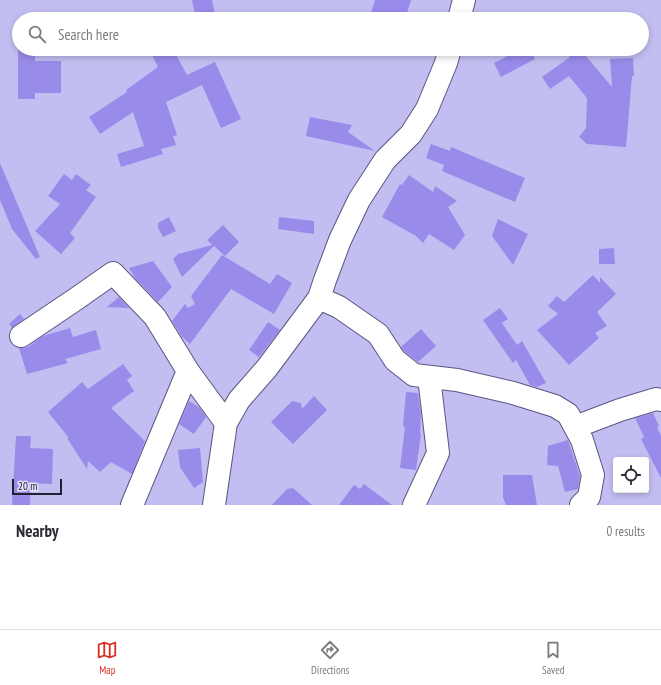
<!DOCTYPE html>
<style>
body{margin:0;font-family:"PT Sans Narrow",sans-serif;background:#f2f2f3;color:#2b2b33}
.controls{position:absolute;right:12px;bottom:12px;display:grid;overflow:hidden;border-radius:4px;box-shadow:0 2px 6px #0003}
.controls button{width:36px;height:36px;display:grid;place-items:center;padding:0;border:0;border-bottom:1px solid #e1e1e2;background:#fff;color:#2b2b33;font:20px sans-serif}
.scale{position:absolute;left:12px;bottom:10px;width:50px;box-sizing:border-box;padding-left:4px;border:2px solid #222033;border-top:0;font-size:11px;line-height:14px;white-space:nowrap;color:#222033;-webkit-text-stroke:3px #e4e2fc;paint-order:stroke}
.list{margin:0;padding:0;list-style:none}
h2{display:flex;justify-content:space-between;align-items:center;height:52px;margin:0;padding:0 16px;font-size:17px}
h2 small{font-size:13px;font-weight:400;color:#7c7c81}
.icon{flex:none;width:22px;height:22px;fill:none;stroke:currentColor;stroke-width:2;stroke-linecap:round;stroke-linejoin:round}
.map{position:relative;flex:none;width:661px;height:505px;overflow:hidden}
.search{position:absolute;background:#fff;box-shadow:0 2px 6px #0003;left:12px;right:12px;top:12px;height:44px;display:flex;align-items:center;gap:10px;box-sizing:border-box;padding:0 14px;border-radius:22px;color:#7c7c81;font-size:15px}
.sheet{height:124px;background:#fff}
nav{display:flex;justify-content:space-around;align-items:center;box-sizing:border-box;height:56px;border-top:1px solid #e1e1e2;background:#fff;font-size:11px;color:#7c7c81}
nav a{display:grid;justify-items:center;gap:2px}
nav .on{color:#d93025}
.map>svg:first-child{display:block}
.building{fill:#998bea}
.lines{fill:none;stroke-linecap:round;stroke-linejoin:round}
.minor-casing{stroke:#5b5582;stroke-width:24}
.minor{stroke:#fff;stroke-width:22}
</style>
<div class="map">
<svg width="661" height="505" viewBox="0 0 661 505">
<rect width="100%" height="100%" fill="#c2bef1"/>
<path class="building" d="M 192,0 L 212,0 L 216,19 L 196,19 Z
M 375,0 L 411,0 L 405,19 L 369,19 Z
M 18,49 L 35,49 L 35,61 L 61,61 L 61,93 L 35,93 L 35,99 L 18,99 Z
M 149,49 L 173,49 L 187,75 L 215,62 L 241,119 L 221,128 L 202,85 L 166,102 L 177,135 L 173,136 L 176,145 L 161,149 L 163,154 L 121,167 L 117,154 L 144,146 L 133,112 L 100,134 L 89,117 L 127,92 L 126,90 L 158,67 Z
M 521,49 L 530,49 L 535,59 L 501,77 L 494,63 Z
M 564,49 L 580,49 L 612,87 L 610,59 L 633,58 L 634,76 L 632,76 L 626,147 L 587,144 L 579,137 L 586,128 L 587,98 L 569,76 L 550,89 L 542,77 L 570,57 Z
M 310,117 L 352,125 L 348,132 L 375,151 L 306,136 Z
M 431,144 L 450,151 L 451,147 L 525,178 L 515,202 L 442,171 L 444,165 L 426,158 Z
M 0,163 L 40,257 L 36,259 L 12,229 L 0,200 Z
M 64,174 L 72,180 L 76,174 L 91,185 L 86,190 L 96,197 L 70,233 L 75,238 L 61,254 L 35,231 L 60,204 L 48,196 Z
M 409,175 L 433,192 L 435,186 L 457,201 L 448,207 L 465,235 L 454,250 L 429,234 L 423,243 L 416,236 L 382,217 L 400,184 L 402,185 Z
M 169,217 L 176,231 L 163,237 L 158,228 L 158,223 Z
M 279,217 L 314,221 L 314,234 L 278,229 Z
M 498,219 L 528,234 L 513,265 L 492,236 Z
M 223,225 L 239,242 L 225,256 L 214,246 L 182,277 L 173,259 L 178,254 L 212,245 L 207,240 Z
M 614,248 L 615,264 L 599,264 L 599,249 Z
M 222,255 L 270,284 L 277,274 L 292,283 L 274,314 L 231,289 L 190,344 L 182,337 L 172,321 L 185,304 L 188,308 L 195,304 L 191,296 Z
M 153,261 L 172,287 L 158,302 L 135,278 L 129,268 Z
M 593,275 L 600,283 L 600,277 L 616,294 L 597,312 L 607,326 L 595,333 L 599,338 L 569,365 L 537,330 L 558,314 L 548,306 L 557,296 L 564,302 Z
M 119,297 L 129,308 L 107,307 Z
M 500,308 L 508,319 L 502,323 L 517,345 L 522,341 L 546,383 L 537,387 L 530,385 L 516,360 L 513,363 L 483,320 Z
M 20,314 L 24,319 L 12,328 L 9,324 Z
M 268,322 L 280,330 L 259,357 L 249,350 Z
M 70,328 L 73,337 L 96,330 L 101,349 L 65,359 L 68,363 L 27,374 L 19,348 L 28,347 L 43,336 Z
M 421,329 L 436,346 L 418,362 L 404,351 L 401,347 Z
M 123,364 L 132,376 L 127,380 L 134,391 L 111,408 L 145,441 L 132,474 L 111,462 L 100,472 L 88,461 L 87,469 L 67,438 L 69,438 L 48,412 L 82,382 L 88,389 Z
M 406,392 L 418,393 L 421,414 L 420,434 L 421,434 L 416,470 L 400,468 L 405,427 L 403,426 Z
M 314,396 L 327,410 L 293,444 L 271,422 L 292,401 L 301,403 L 302,409 Z
M 189,401 L 200,408 L 206,417 L 194,434 L 179,424 Z
M 653,413 L 659,426 L 657,427 L 661,436 L 661,478 L 641,439 L 644,437 L 635,418 Z
M 16,436 L 31,436 L 30,448 L 53,449 L 52,484 L 31,483 L 30,505 L 12,505 Z
M 568,440 L 580,476 L 578,489 L 565,492 L 558,466 L 547,465 L 548,446 Z
M 200,448 L 203,482 L 194,488 L 180,467 L 178,450 Z
M 503,475 L 532,475 L 537,505 L 506,505 L 503,497 Z
M 364,484 L 392,505 L 339,505 L 354,485 L 360,489 Z
M 293,488 L 312,505 L 272,505 L 287,489 Z"/>
<g class="lines">
<g class="minor-casing">
<path id="minor" d="M 459,19 L 464,0
M 319,298 L 339,307 L 378,334 L 395,360 L 414,375 L 457,380 L 513,393 L 555,406 L 568,414 L 582,440 L 593,475 L 589,497 L 581,505
M 21,336 L 76,299 L 113,273 L 155,317 L 188,371 L 226,423
M 575,427 L 620,410 L 656,399 L 661,400
M 132,505 L 188,371
M 214,505 L 226,423 L 239,400 L 267,368 L 319,298 L 325,280 L 340,240 L 359,200 L 385,160 L 411,134 L 427,109 L 446,63 L 450,49
M 414,505 L 438,453 L 429,377"/>
</g>
<use href="#minor" class="minor"/>
</g>
</svg>
<div class="controls">
<button><svg class="icon" aria-label="locate" viewBox="0 0 24 24"><circle cx="12" cy="12" r="6"/><path d="M12 2v4M12 18v4M2 12h4M18 12h4"/></svg></button>
</div>
<div class="scale">20 m</div>
<div class="search"><svg class="icon" aria-label="search" viewBox="0 0 24 24"><circle cx="10" cy="10" r="6"/><path d="M15 15l6 6"/></svg>Search here</div>
</div>
<section class="sheet">
<h2>Nearby<small>0 results</small></h2>
<ul class="list">
</ul>
</section>
<nav>
<a class="on"><svg class="icon" aria-label="map" viewBox="0 0 24 24"><path d="M3 6l6-2 6 2 6-2v14l-6 2-6-2-6 2zM9 4v14M15 6v14"/></svg>Map</a>
<a><svg class="icon" aria-label="directions" viewBox="0 0 24 24"><path d="M12 3l9 9-9 9-9-9zM9 14v-3h6M13 9l2 2-2 2"/></svg>Directions</a>
<a><svg class="icon" aria-label="saved" viewBox="0 0 24 24"><path d="M7 4h10v16l-5-4-5 4z"/></svg>Saved</a>
</nav>
